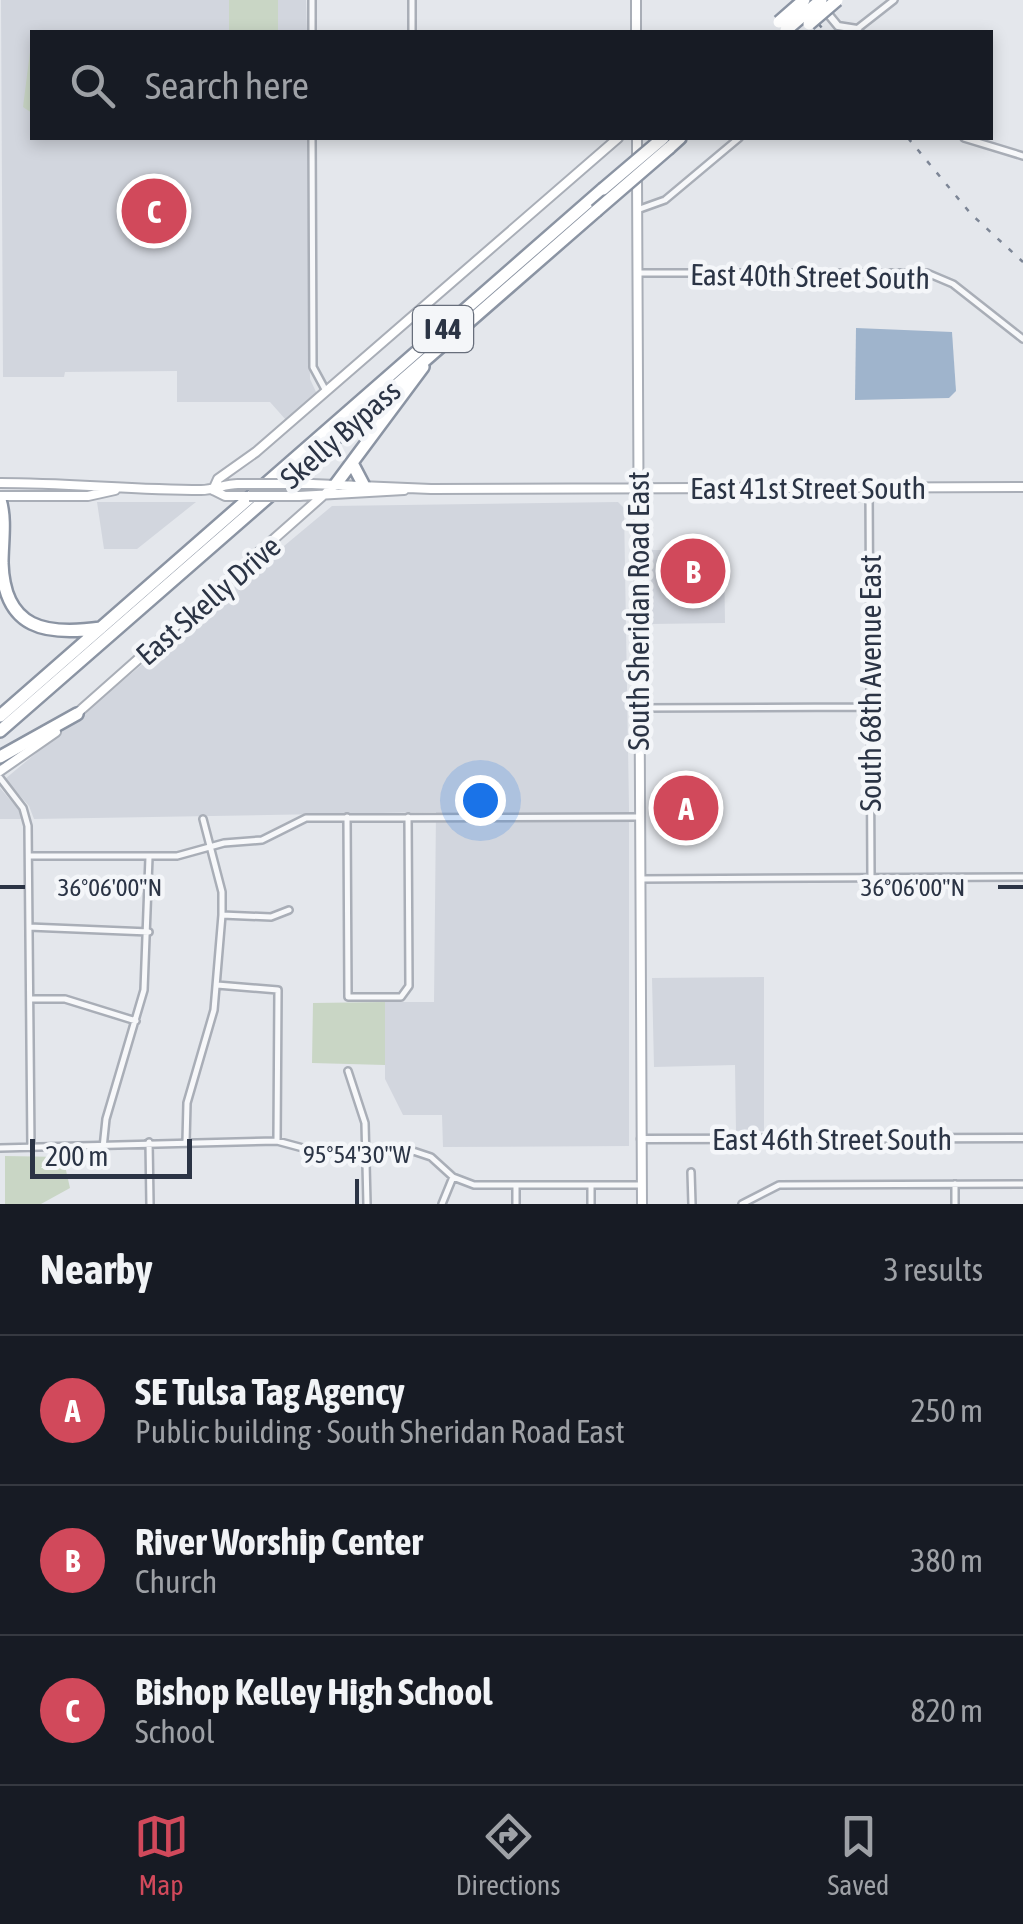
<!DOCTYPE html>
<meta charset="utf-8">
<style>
body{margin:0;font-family:"Asap Condensed",sans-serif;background:#20242c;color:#f1f3f6}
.scale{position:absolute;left:30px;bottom:25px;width:162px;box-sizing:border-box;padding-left:10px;border:5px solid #2b3445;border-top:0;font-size:28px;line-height:35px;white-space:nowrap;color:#2b3445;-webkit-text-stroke:8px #f4f6f9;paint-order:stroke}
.you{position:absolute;left:480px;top:800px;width:35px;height:35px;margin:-25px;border:8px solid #fff;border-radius:50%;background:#1a73e8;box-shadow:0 0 0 15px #1a73e833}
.badge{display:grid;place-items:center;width:65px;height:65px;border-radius:50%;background:#d1495b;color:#fff;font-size:32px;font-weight:700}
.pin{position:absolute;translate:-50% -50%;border:5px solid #fff;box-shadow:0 2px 10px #0006}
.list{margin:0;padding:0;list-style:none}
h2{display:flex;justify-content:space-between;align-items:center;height:130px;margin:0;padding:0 40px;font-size:42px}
h2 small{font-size:32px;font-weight:400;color:#9ea1a6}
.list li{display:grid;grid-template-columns:65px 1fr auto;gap:30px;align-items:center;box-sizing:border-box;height:150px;padding:0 40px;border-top:2px solid #363941}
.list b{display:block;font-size:38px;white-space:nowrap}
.list p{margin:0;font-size:32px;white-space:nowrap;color:#9ea1a6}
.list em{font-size:32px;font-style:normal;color:#9ea1a6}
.icon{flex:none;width:55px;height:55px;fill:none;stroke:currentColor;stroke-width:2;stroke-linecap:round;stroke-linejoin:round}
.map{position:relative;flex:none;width:1023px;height:1204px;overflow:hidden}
.search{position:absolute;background:#171b24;box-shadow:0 5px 15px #0003;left:30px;right:30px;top:30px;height:110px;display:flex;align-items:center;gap:25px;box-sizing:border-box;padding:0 35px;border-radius:0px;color:#9ea1a6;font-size:38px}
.sheet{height:580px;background:#171b24}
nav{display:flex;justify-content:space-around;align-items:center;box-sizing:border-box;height:140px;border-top:2px solid #363941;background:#171b24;font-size:28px;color:#9ea1a6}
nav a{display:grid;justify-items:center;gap:5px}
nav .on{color:#d1495b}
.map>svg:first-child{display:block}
.built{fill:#d2d6de}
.green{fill:#c9d6c5}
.water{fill:#9fb4cc}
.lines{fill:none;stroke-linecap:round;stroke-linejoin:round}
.minor-casing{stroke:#a9aeb7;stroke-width:10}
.tertiary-casing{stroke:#a9aeb7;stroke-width:11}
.secondary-casing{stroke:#a9aeb7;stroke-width:12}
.motorway-casing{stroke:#8b94a3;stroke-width:16}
.minor{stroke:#f7f8fa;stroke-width:5}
.tertiary{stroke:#f7f8fa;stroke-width:6}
.secondary{stroke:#fff;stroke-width:8}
.motorway{stroke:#fff;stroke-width:11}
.rail{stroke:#7d8696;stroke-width:2.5;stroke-dasharray:5 10;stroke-linecap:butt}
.secondary-bridge-casing{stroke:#a9aeb7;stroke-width:12;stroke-linecap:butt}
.motorway-bridge-casing{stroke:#8b94a3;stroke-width:16;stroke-linecap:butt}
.secondary-bridge{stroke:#fff;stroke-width:8}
.motorway-bridge{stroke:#fff;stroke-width:11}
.ticks{fill:none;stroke:#2b3445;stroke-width:4}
.labels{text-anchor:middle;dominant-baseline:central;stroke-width:9;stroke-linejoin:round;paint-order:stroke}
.shield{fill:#f4f6f9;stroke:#676e7b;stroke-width:2.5}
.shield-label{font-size:28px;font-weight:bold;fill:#2b3445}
.street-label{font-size:30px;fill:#2b3445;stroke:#f4f6f9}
.ticks-label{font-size:25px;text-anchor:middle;fill:#2b3445;stroke:#f4f6f9;stroke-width:9;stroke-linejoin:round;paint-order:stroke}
</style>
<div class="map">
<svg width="1023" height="1204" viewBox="0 0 1023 1204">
<rect width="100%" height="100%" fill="#e4e7ec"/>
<path class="built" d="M 1,0 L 306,0 L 307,32 L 32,32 L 32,138 L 307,138 L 310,379 L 317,394 L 286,420 L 270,402 L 177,402 L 177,371 L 65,372 L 64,377 L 3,377 Z
M 97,502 L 196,502 L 137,549 L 104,549 Z
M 618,502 L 624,508 L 629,808 L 629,1146 L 443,1147 L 442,1115 L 403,1115 L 385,1079 L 385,1002 L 434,1002 L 436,812 L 34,819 L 29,806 L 5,779 L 332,506 Z
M 652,550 L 724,550 L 725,623 L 650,624 Z
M 0,788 L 19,810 L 23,819 L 0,819 Z
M 764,977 L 764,1131 L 736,1131 L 735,1065 L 654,1067 L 652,978 Z"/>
<path class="green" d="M 229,0 L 278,0 L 278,32 L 229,32 Z
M 30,52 L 32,53 L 32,113 L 23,107 Z
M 385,1002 L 385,1065 L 312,1063 L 313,1003 Z
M 5,1156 L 63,1157 L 70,1188 L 41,1204 L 5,1204 Z"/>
<path class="water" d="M 856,328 L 952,332 L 956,391 L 949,398 L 855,400 Z"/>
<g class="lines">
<g class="minor-casing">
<path id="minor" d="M 312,0 L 312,32
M 412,0 L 412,32
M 860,32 L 857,29 L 894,0
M 312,138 L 313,367 L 326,391
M 964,138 L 1023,156
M 637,210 L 665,200 L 739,138
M 637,273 L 927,273 L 953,284 L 1023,339
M 869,488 L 871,878
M 639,708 L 870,707
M 0,778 L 23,808 L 28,826 L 31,1148
M 347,817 L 348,997 L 401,997 L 409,986 L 408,817
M 29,856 L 177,856 L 224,843 L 262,840 L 306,818 L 639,817
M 640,879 L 1023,877
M 222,915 L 271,917 L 289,910
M 29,927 L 149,932
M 217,985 L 278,990 L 277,1141
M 30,999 L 65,999 L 136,1021
M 348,1071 L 365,1123 L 367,1204
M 149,1142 L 150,1204
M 186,1142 L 187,1103 L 214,1010 L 222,915 L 222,892 L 203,819
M 0,1148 L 277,1141 L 314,1151 L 413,1151 L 431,1157 L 453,1177 L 474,1185 L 642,1185
M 103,1148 L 106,1119 L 144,990 L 149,857
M 691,1172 L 692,1204
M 955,1184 L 955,1204
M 516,1185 L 516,1204
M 591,1185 L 591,1204
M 442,1204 L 453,1177
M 742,1204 L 779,1185 L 1023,1184"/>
</g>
<g class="tertiary-casing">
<path id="tertiary" d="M 824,9 L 838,26 L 857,29
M 641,1139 L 1023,1138"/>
</g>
<g class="secondary-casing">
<path id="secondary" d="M 636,0 L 636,32
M 637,138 L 637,163
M 637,177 L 642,1204
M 0,483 C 68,483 133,490 201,490 C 214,490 225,484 238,484
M 312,484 L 431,489 L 1023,487
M 213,490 L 218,479 L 256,452 L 618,138
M 213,490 L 225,496 L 249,496
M 0,496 L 88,496 L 115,490
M 299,496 L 404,490
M 74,716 L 336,484
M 0,771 L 56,732"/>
</g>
<g class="motorway-casing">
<path id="motorway" d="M 669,148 L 680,138
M 352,463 L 363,484
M 336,484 L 423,367
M 0,500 C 6,519 2,543 2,563 C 4,629 46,636 101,628
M 0,716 L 603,189
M 0,731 L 596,211
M 0,757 L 77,714"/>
</g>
<use href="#minor" class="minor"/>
<use href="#tertiary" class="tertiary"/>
<use href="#secondary" class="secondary"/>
<use href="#motorway" class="motorway"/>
<path class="rail" d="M 800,0 L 825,32
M 908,138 L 971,214 L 1023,262"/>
<g class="secondary-bridge-casing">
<path id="secondary-bridge" d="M 238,484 L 312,484
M 249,496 L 299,496"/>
</g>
<g class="motorway-bridge-casing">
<path id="motorway-bridge" d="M 779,22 L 804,0
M 809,24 L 837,0
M 786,30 L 821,0
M 603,189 L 663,138
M 596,211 L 669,148"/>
</g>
<use href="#secondary-bridge" class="secondary-bridge"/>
<use href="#motorway-bridge" class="motorway-bridge"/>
</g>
<path class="ticks" d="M 0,887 L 25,887M 998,887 L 1023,887M 357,1179 L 357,1204"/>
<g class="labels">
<rect class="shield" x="413" y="306" width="60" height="46" rx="8"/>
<g class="shield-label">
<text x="443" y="329">I 44</text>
</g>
<g class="street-label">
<text transform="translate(810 276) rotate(1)">East 40th Street South</text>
<text transform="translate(340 434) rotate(-41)">Skelly Bypass</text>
<text x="808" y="488">East 41st Street South</text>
<text transform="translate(208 600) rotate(-41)">East Skelly Drive</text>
<text transform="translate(638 611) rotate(-90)">South Sheridan Road East</text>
<text transform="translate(870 683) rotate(-90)">South 68th Avenue East</text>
<text x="832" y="1139">East 46th Street South</text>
</g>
</g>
<g class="ticks-label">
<text x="110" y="896">36°06'00"N</text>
<text x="913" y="896">36°06'00"N</text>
<text x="357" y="1163">95°54'30"W</text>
</g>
</svg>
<div class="scale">200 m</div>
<div class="you"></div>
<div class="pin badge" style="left:686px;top:808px">A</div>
<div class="pin badge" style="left:693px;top:571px">B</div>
<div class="pin badge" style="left:154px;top:211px">C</div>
<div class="search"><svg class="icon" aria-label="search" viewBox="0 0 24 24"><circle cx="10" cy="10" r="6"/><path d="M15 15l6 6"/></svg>Search here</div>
</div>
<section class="sheet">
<h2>Nearby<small>3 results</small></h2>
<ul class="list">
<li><span class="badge">A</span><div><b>SE Tulsa Tag Agency</b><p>Public building · South Sheridan Road East</p></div><em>250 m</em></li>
<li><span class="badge">B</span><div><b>River Worship Center</b><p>Church</p></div><em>380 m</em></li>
<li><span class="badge">C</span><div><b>Bishop Kelley High School</b><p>School</p></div><em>820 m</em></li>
</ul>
</section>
<nav>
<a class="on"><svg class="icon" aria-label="map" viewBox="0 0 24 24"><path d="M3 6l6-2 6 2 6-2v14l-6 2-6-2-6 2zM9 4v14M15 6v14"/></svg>Map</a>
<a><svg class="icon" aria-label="directions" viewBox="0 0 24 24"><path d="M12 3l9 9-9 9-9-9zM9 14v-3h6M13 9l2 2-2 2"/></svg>Directions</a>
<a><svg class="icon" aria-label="saved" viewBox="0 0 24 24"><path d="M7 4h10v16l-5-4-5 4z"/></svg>Saved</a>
</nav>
